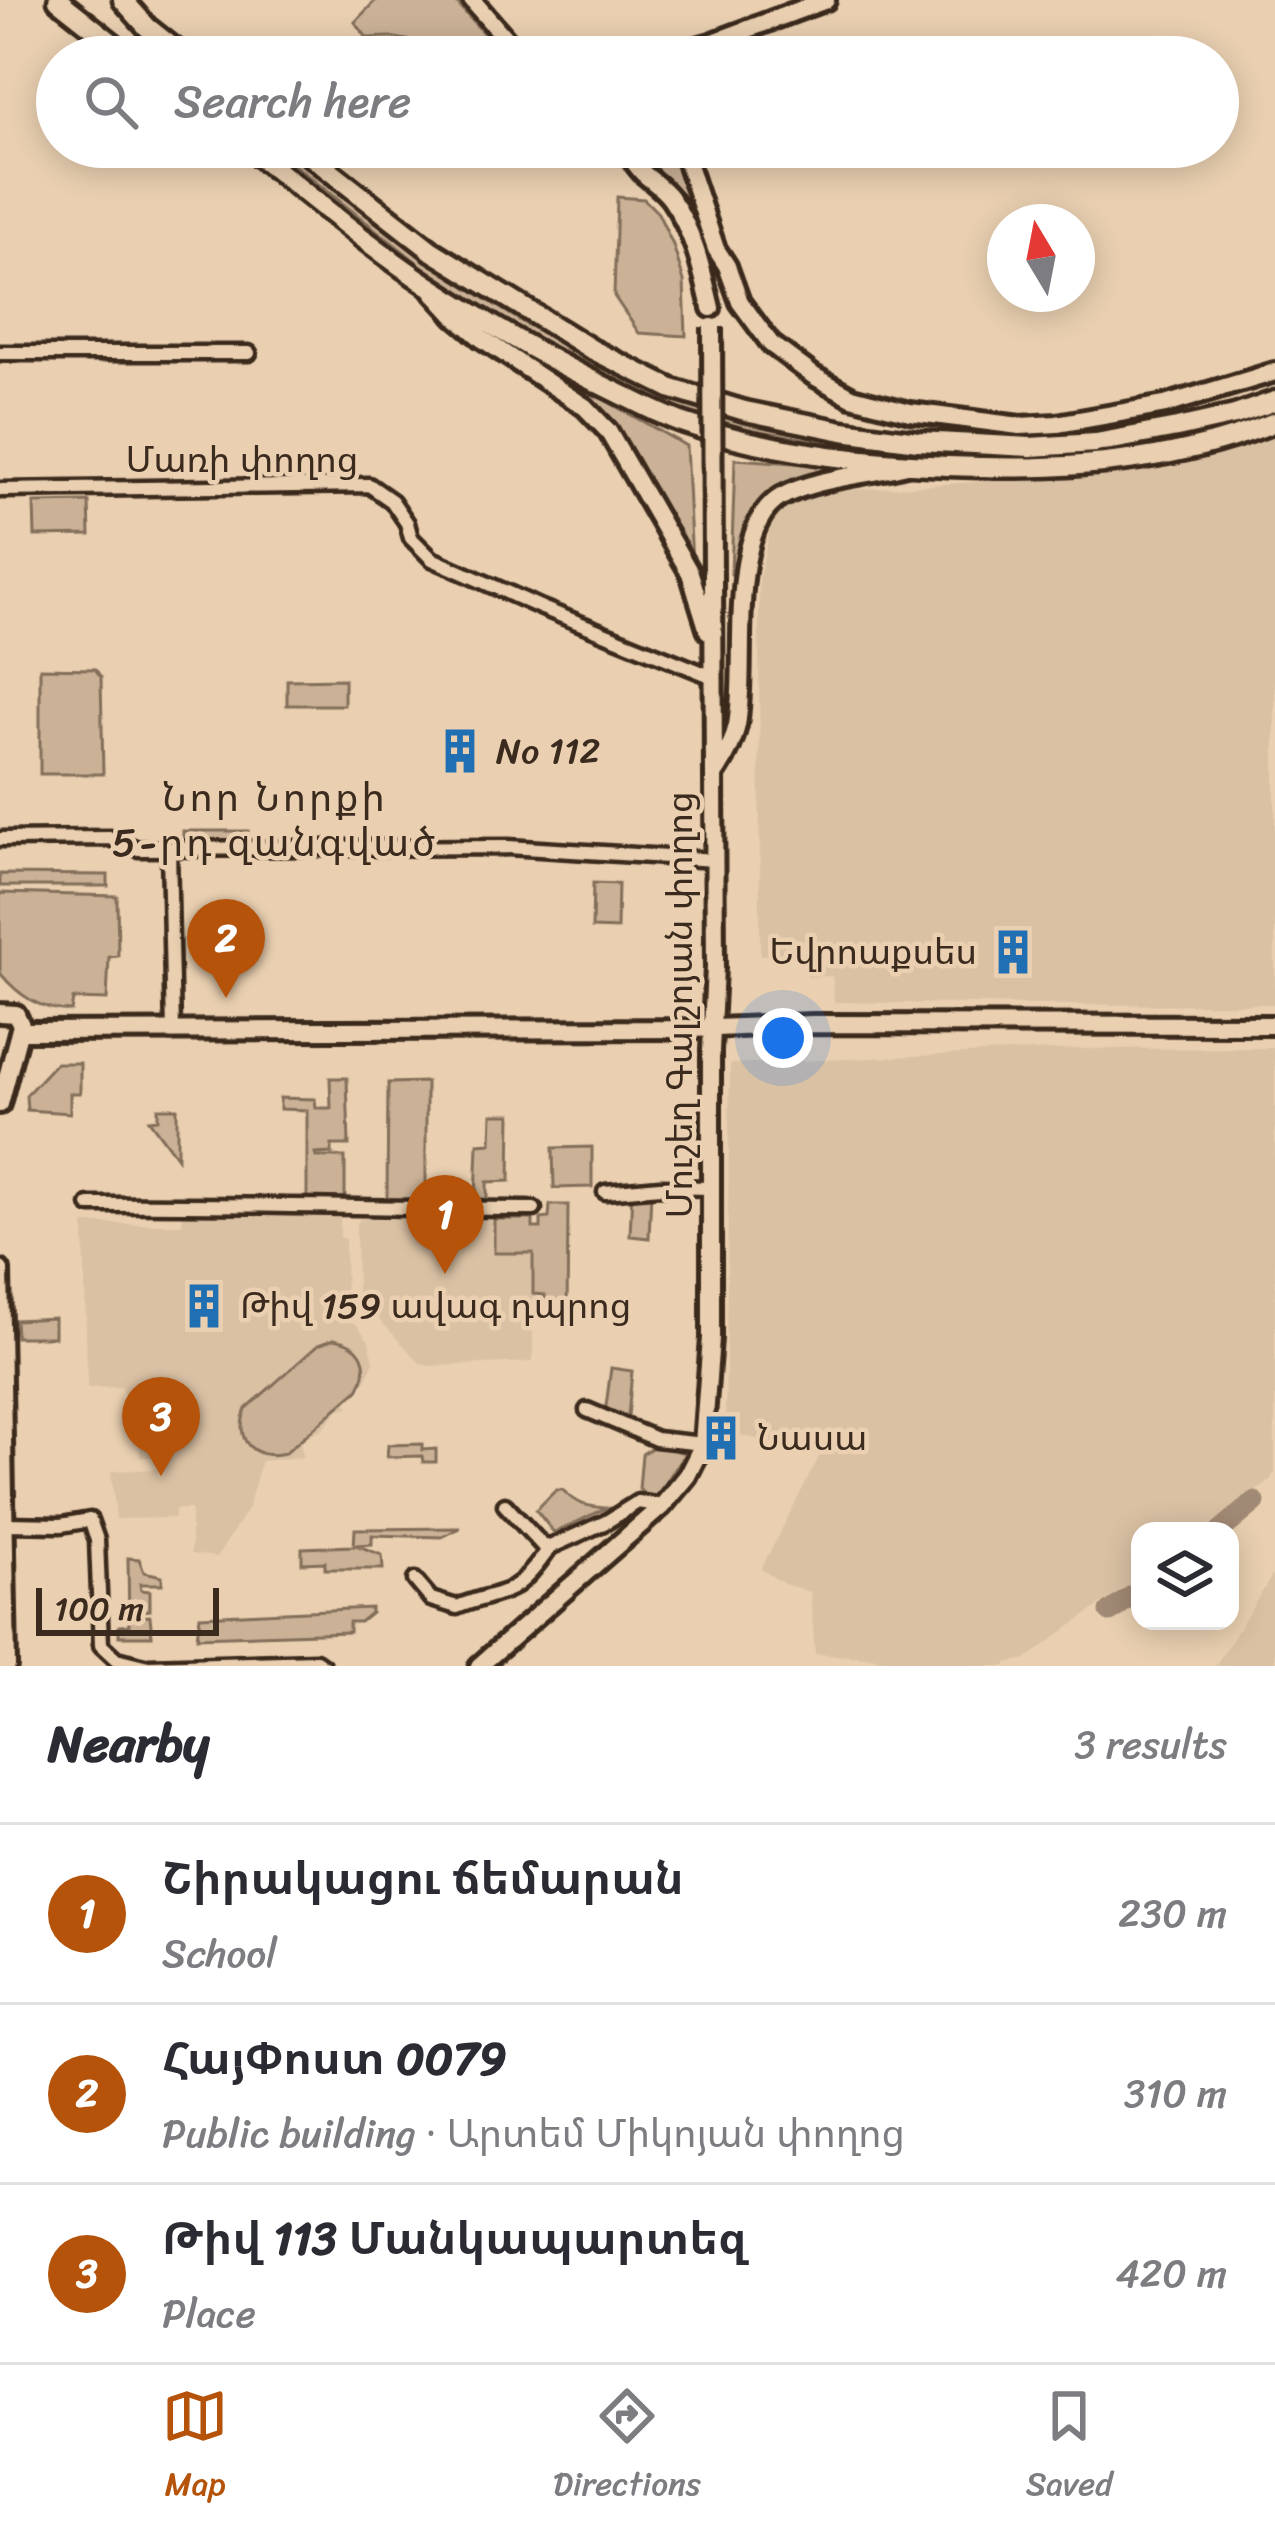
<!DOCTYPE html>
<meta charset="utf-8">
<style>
body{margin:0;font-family:Sriracha,"Noto Sans Armenian",sans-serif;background:#f7f7f7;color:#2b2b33}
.controls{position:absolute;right:36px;bottom:36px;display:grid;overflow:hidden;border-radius:24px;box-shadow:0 6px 30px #0003}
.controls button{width:108px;height:108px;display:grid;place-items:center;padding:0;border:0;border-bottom:3px solid #e1e1e2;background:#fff;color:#2b2b33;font:60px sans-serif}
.compass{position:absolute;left:987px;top:204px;width:108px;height:108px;border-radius:50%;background:#fff;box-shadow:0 6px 30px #0003;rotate:350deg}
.scale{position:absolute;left:36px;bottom:30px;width:183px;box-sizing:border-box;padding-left:12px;border:6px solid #3b2a1e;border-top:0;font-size:33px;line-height:42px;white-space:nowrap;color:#3b2a1e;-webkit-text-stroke:9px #ead0b1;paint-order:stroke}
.you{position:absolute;left:783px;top:1038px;width:42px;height:42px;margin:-30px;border:9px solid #fff;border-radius:50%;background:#1a73e8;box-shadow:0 0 0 18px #1a73e833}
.badge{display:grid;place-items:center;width:78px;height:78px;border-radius:50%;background:#b45309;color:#fff;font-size:39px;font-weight:700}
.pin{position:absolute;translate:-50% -99px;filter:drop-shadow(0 3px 6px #0008)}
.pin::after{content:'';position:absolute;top:63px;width:42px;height:36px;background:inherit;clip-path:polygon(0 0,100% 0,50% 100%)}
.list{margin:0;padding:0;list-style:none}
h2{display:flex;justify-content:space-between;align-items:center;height:156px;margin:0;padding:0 48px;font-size:51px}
h2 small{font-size:39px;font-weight:400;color:#7c7c81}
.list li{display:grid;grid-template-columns:78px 1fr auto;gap:36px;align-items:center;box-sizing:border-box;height:180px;padding:0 48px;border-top:3px solid #e1e1e2}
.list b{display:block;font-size:45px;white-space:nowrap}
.list p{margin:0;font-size:39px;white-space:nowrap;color:#7c7c81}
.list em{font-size:39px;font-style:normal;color:#7c7c81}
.icon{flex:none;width:66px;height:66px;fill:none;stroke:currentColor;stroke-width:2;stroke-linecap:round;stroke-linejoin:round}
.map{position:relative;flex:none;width:1275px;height:1666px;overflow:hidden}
.search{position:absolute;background:#fff;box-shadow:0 6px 30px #0003;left:36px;right:36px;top:36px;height:132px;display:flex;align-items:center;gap:30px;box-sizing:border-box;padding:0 42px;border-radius:66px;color:#7c7c81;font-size:45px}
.sheet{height:696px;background:#fff}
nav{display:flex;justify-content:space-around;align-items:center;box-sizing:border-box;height:168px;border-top:3px solid #e1e1e2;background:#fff;font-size:33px;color:#7c7c81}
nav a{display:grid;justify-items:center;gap:6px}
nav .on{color:#b45309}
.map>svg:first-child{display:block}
.built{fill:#dac1a4}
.green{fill:#cbb297;stroke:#836e5a;stroke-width:3}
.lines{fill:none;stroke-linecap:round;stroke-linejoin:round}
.river{stroke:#a18a74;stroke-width:21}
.street-casing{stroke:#3b2a1e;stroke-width:21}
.secondary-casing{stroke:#3b2a1e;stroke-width:26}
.primary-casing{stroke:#3b2a1e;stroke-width:27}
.street{stroke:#ead0b1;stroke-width:12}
.secondary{stroke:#ead0b1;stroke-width:16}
.primary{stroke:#ead0b1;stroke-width:18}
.secondary-bridge-casing{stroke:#3b2a1e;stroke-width:26;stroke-linecap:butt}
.secondary-bridge{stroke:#ead0b1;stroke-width:16}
.labels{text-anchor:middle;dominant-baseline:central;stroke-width:9;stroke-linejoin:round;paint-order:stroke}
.street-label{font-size:36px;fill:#3b2a1e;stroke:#ead0b1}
.poi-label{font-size:36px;fill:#3b2a1e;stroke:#ead0b1;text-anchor:start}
.neighbourhood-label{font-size:39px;letter-spacing:3px;fill:#3b2a1e;stroke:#ead0b1}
</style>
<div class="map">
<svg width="1275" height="1666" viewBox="0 0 1275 1666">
<rect width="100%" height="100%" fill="#ead0b1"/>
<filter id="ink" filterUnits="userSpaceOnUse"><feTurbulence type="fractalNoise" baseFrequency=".00833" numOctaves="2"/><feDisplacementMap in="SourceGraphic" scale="24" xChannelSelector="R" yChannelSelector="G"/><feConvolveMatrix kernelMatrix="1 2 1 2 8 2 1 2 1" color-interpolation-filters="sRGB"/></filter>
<g filter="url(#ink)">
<path class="built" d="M 1275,437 L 1275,1004 L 1035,1005 L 834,1002 L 832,976 L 807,977 L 807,956 L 760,955 L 759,578 L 773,517 L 792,502 L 832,491 L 1152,471 L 1187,464 Z
M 1275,1048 L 1275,1472 L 1269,1482 L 1201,1531 L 1140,1531 L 1140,1576 L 1026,1659 L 1007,1663 L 1007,1666 L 911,1666 L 870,1657 L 815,1654 L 810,1592 L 784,1584 L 761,1569 L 820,1455 L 725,1431 L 730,1064 L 1077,1049 Z
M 183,1211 L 340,1213 L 340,1238 L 345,1239 L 346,1320 L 356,1324 L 369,1341 L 374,1361 L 367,1379 L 347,1403 L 349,1407 L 339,1409 L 323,1428 L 300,1440 L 303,1457 L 261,1461 L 248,1508 L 217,1557 L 191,1554 L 191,1509 L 175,1509 L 175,1518 L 116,1519 L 111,1471 L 157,1469 L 158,1457 L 140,1457 L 139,1417 L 125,1416 L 123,1387 L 87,1388 L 84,1224 L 182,1224 Z
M 360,1219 L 533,1219 L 533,1362 L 428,1366 L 420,1363 L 357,1296 L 356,1225 Z
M 1275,1571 L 1275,1666 L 1215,1666 L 1230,1643 Z"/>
<path class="green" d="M 376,0 L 454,0 L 504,57 L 459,57 L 418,42 L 390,37 L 367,38 L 355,22 Z
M 271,147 L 283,147 L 428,262 L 524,323 L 668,398 L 784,429 L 907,448 L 907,451 L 828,443 L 744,428 L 667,405 L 520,329 L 423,267 Z
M 665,147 L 675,147 L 699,219 L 696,226 L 669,185 L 650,166 Z
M 617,197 L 644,199 L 658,213 L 673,245 L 684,281 L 686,336 L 639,333 L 614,296 Z
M 479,329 L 686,446 L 692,562 L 627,448 Z
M 1275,407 L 1275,415 C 1216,433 1156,449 1095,456 C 1040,462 984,458 929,455 L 925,453 L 929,450 L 1028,453 Z
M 735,459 L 855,467 C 775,478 744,493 733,576 L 731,574 Z
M 89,502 L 90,535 L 35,536 L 34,503 Z
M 40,668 L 95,669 L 101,677 L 103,774 L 40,774 Z
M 344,679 L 344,705 L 287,705 L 287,680 Z
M 183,831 L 248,831 L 248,844 L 183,844 Z
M 0,874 L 108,875 L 108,886 L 0,886 Z
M 593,883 L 618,884 L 617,929 L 592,928 Z
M 0,893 L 117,896 L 118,956 L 109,957 L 107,1000 L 73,999 L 71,1011 C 40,1010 19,996 0,973 Z
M 56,1063 L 80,1063 L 80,1093 L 70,1093 L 70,1113 L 27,1110 L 26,1095 Z
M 330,1078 L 347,1078 L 349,1145 L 332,1145 L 332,1153 L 315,1154 L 316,1157 L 345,1157 L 345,1204 L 307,1204 L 307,1110 L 280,1109 L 280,1098 L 315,1099 L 316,1108 L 331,1108 Z
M 426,1082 L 426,1193 L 419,1194 L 419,1200 L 387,1200 L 388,1083 Z
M 158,1108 L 177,1108 L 177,1158 L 149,1120 L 158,1119 Z
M 492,1114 L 511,1114 L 510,1181 L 487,1182 L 487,1199 L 476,1199 L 478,1144 L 491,1143 Z
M 592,1147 L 592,1187 L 554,1188 L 553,1148 Z
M 632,1191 L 651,1192 L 649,1238 L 630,1236 Z
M 550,1205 L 568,1205 L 567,1319 L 545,1318 L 545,1295 L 533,1294 L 533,1253 L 494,1253 L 494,1219 L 533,1219 L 533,1228 L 541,1228 L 541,1219 L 549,1218 Z
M 54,1318 L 54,1337 L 16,1337 L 15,1320 Z
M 334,1339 C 363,1344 372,1364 358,1390 L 285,1453 C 254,1461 233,1440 246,1409 L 318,1345 Z
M 611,1368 L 632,1371 L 628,1417 L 605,1414 Z
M 422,1444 L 422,1450 L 436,1449 L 436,1462 L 423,1462 L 422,1456 L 387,1457 L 388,1445 Z
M 656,1445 L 685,1453 L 657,1496 L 646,1496 L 639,1489 L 642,1454 Z
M 556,1490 L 563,1490 C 576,1505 587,1506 606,1508 L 554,1533 L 536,1510 Z
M 460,1528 L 442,1537 L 372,1535 L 372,1544 L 356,1545 L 382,1555 L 383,1569 L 325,1569 L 325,1562 L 302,1563 L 302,1548 L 354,1546 L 355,1529 Z
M 128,1558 L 139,1559 L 144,1572 L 162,1576 L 162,1584 L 140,1584 L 141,1590 L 150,1591 L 150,1610 L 138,1611 L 137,1617 L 150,1616 L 152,1636 L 119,1636 L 119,1626 L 129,1625 Z
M 371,1608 L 371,1613 L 360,1622 L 349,1622 L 349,1632 L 197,1637 L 200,1616 Z"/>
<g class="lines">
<path class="river" d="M 1220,1531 L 1255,1502
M 1110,1612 L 1140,1590"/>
<g class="street-casing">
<path id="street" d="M 0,353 L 249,353
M 0,490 L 369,485 L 392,501 L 407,523 L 411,538 L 432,559 L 542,608 L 713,677
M 0,839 L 110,838 L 138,849 L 508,847 L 715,860
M 169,850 L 173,1031
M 605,1192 L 660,1187 L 711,1188
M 89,1205 C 237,1203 385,1209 534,1209
M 587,1410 L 656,1439 L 703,1444
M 505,1505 L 542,1545 L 550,1547 L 606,1522 L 638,1502 L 662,1506
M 5,1524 L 61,1525 L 90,1520 L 97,1540 L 101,1645 L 116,1659 L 144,1666
M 415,1580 L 431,1599 L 457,1607 C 473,1600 490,1597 506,1591 C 524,1584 539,1563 550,1547
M 149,1666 L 316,1661 L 323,1666"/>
</g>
<g class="secondary-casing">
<path id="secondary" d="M 472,0 L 521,57
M 662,57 L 711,43 L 826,0
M 682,147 L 716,249 L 727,266 L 740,302 L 771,344 L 814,376 L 852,397 L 910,412 L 1020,426 L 1057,424 L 1165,405 L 1275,372
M 625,150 C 631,157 636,166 643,173 C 653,182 663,188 671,199 C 694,232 702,270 711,308
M 434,293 L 455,316 L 481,338 L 585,407 L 608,431 L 690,573 L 708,631
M 714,775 C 725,759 733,744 737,725 C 748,668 725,529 781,497 C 818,477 866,476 906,465
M 0,1013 L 16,1014 L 21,1025 L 0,1104
M 21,1031 L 691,1029 L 812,1024 L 1275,1025
M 0,1270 L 7,1666
M 479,1666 L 662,1506 L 687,1476 L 703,1444 L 711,1338 L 711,1051 L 715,967 L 713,577"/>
</g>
<g class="primary-casing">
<path id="primary" d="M 58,0 L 130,57
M 123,0 L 147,27 L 185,57
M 247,147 C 306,192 366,244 428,285 C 488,324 552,362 618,393 C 639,403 661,415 684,423 C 774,454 885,465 980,467 C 1079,470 1183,460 1275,422
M 299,147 L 432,251 L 591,349 L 672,389 L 745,411 L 843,431 L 918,441 L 1030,447 L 1096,443 L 1177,428 L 1235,415 L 1275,401"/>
</g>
<use href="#street" class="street"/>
<use href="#secondary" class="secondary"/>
<use href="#primary" class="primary"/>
<g class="secondary-bridge-casing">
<path id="secondary-bridge" d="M 712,327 L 713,577"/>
</g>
<use href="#secondary-bridge" class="secondary-bridge"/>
</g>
</g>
<defs>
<g id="building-bare" transform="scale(3.6)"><path d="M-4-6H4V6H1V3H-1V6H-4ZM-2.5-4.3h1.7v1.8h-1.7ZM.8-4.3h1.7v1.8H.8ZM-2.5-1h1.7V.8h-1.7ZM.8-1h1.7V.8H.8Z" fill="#1f6fb2" stroke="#ead0b1" stroke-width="2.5" paint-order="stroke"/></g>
</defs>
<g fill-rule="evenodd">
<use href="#building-bare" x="460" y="751"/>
<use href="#building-bare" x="1013" y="952"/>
<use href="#building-bare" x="204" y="1306"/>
<use href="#building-bare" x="721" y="1438"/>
</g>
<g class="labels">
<g class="street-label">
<text x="242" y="460">Մառի փողոց</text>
<text transform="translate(680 1005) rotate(-90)">Մուշեղ Գալշոյան փողոց</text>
</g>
<g class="poi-label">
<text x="496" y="751">No 112</text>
<text x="977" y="952" text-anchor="end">Եվրոաքսես</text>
<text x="240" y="1306">Թիվ 159 ավագ դպրոց</text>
<text x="757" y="1438">Նասա</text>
</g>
<g class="neighbourhood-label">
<text x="275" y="797">Նոր Նորքի<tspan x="275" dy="45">5-րդ զանգված</tspan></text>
</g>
</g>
</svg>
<div class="controls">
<button><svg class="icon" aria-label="layers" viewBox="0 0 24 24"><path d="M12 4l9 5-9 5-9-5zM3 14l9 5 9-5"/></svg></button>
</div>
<svg class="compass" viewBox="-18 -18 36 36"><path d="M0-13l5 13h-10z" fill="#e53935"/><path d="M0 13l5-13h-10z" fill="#7c7c81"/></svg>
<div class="scale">100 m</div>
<div class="you"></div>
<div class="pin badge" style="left:445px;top:1274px">1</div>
<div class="pin badge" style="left:226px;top:998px">2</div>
<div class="pin badge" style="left:161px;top:1476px">3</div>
<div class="search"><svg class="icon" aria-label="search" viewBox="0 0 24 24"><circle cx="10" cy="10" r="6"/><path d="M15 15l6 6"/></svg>Search here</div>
</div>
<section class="sheet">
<h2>Nearby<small>3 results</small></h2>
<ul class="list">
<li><span class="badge">1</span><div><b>Շիրակացու ճեմարան</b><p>School</p></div><em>230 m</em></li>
<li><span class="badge">2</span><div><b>ՀայՓոստ 0079</b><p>Public building · Արտեմ Միկոյան փողոց</p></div><em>310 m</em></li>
<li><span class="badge">3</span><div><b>Թիվ 113 Մանկապարտեզ</b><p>Place</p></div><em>420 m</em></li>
</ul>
</section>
<nav>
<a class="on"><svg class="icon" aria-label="map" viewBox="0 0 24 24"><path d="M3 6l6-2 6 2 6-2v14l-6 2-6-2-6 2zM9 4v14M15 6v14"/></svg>Map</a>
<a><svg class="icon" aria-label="directions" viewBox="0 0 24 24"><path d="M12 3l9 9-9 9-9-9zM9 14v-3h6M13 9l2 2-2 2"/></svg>Directions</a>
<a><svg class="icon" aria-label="saved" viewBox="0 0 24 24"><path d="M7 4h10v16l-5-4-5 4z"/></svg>Saved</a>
</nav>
